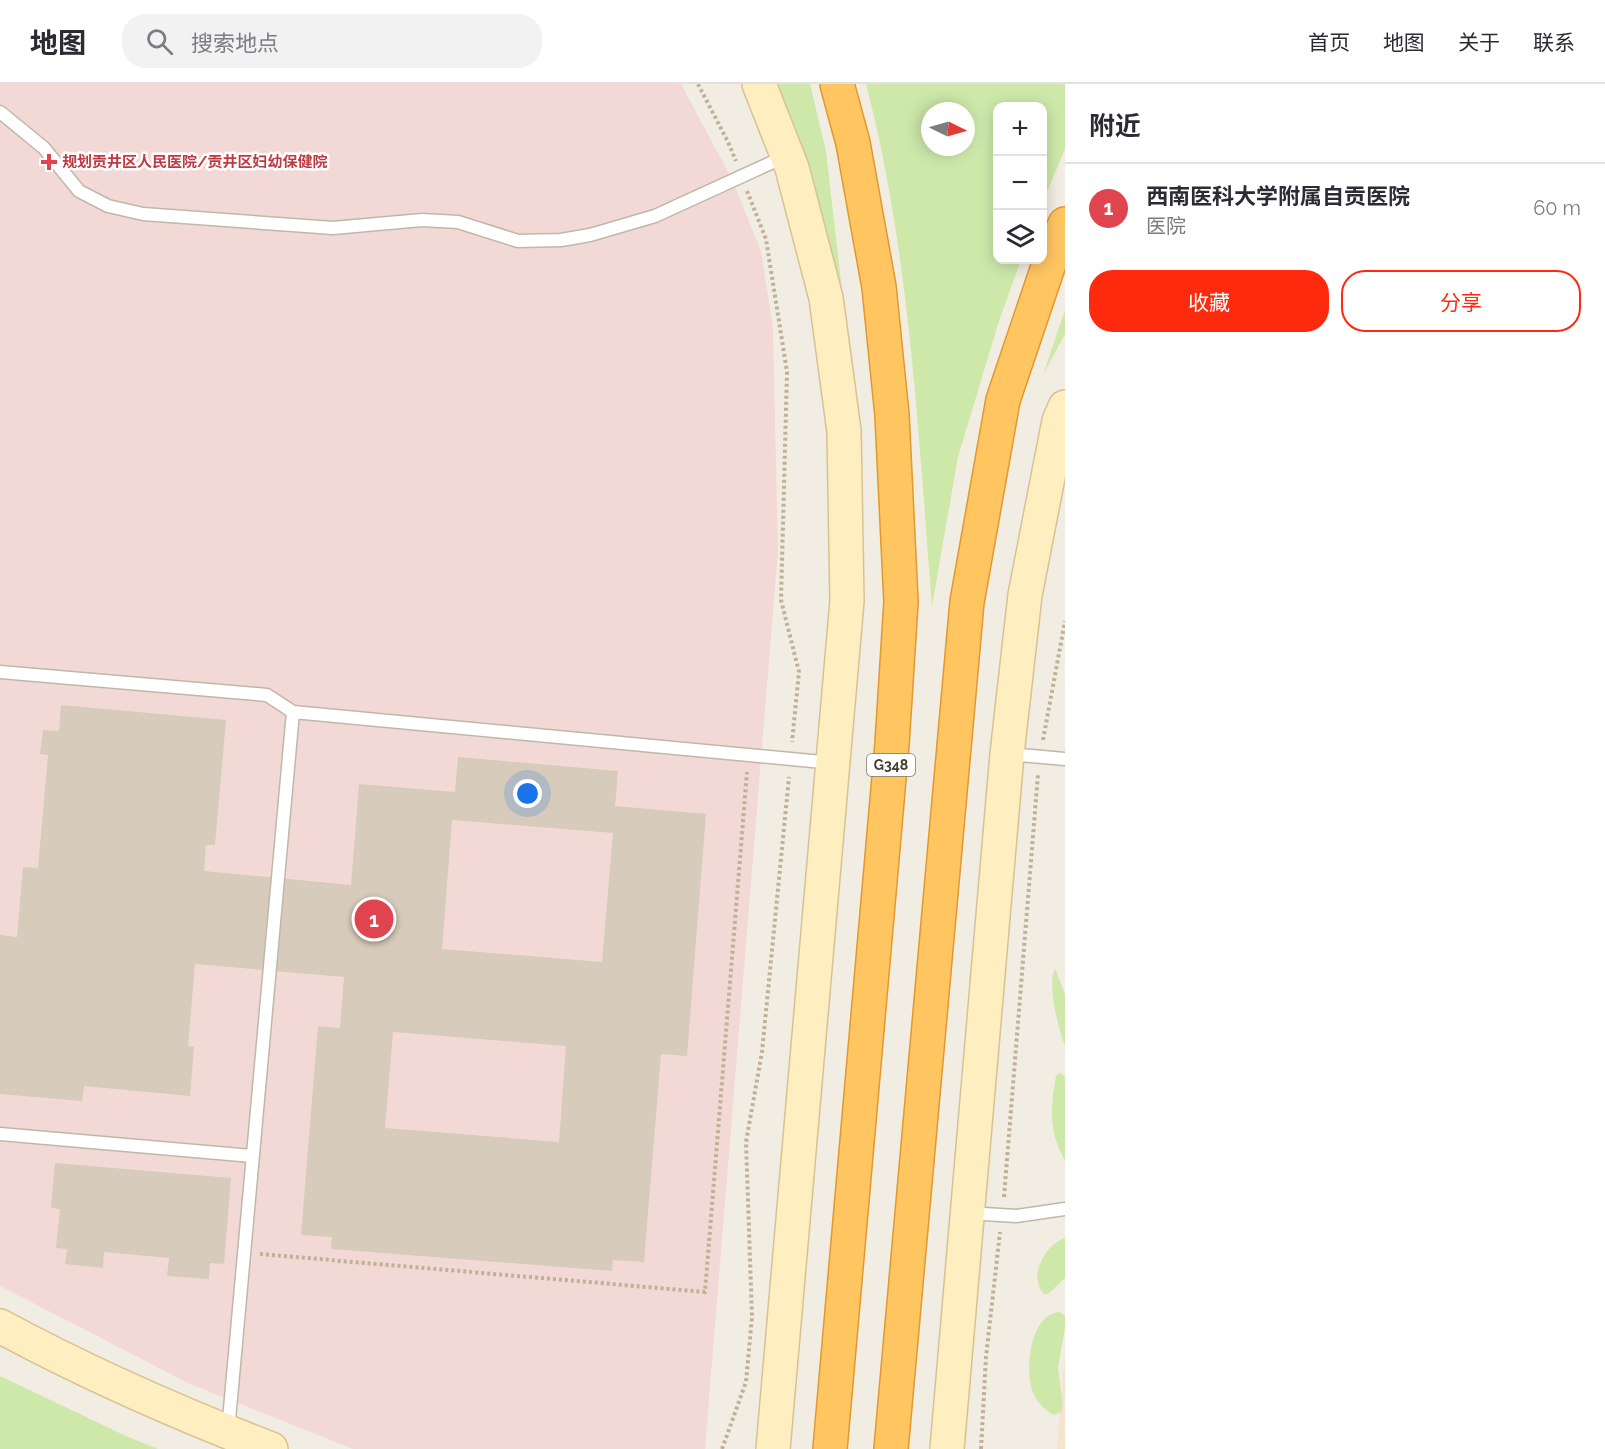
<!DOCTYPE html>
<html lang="zh">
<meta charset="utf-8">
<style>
body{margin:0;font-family:Raleway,"Noto Sans SC",sans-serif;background:#f2f2f3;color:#2b2b33}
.controls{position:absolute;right:18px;top:18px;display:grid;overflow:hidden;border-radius:12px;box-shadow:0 3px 15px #0003}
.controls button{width:54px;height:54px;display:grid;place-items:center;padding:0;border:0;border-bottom:2px solid #e1e1e2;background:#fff;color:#2b2b33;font:30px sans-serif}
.compass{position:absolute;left:921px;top:18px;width:54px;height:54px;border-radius:50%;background:#fff;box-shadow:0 3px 15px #0003;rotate:95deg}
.you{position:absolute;left:528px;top:710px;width:21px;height:21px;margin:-15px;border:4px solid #fff;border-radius:50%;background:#1a73e8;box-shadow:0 0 0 9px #1a73e833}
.badge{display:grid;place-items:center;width:39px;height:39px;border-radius:50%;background:#fe2a0e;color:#fff;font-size:20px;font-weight:700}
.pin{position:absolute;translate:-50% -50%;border:3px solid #fff;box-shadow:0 2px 6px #0006}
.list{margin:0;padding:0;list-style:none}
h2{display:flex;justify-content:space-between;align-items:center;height:78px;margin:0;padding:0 24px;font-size:26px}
h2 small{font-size:20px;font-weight:400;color:#7c7c81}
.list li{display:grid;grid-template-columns:39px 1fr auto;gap:18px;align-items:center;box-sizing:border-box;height:90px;padding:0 24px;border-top:2px solid #e1e1e2}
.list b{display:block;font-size:22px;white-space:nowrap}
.list p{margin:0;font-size:20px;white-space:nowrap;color:#7c7c81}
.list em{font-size:20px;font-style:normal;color:#7c7c81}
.actions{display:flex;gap:12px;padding:18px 24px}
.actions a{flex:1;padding:14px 0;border:2px solid #fe2a0e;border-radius:24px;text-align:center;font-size:21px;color:#fe2a0e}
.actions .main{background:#fe2a0e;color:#fff}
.icon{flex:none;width:33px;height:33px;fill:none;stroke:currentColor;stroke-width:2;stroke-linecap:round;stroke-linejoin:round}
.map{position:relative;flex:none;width:1065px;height:1365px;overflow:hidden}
header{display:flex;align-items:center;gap:36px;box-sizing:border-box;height:84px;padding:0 30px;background:#fff;border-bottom:2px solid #e1e1e2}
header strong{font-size:28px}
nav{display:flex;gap:33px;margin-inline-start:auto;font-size:21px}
.search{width:420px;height:54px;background:#f2f2f3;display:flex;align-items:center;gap:15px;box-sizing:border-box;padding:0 21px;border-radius:24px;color:#7c7c81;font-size:22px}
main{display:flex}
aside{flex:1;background:#fff}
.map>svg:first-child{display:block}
.commercial{fill:#f5e3cd}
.medical{fill:#f3d9d6}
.green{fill:#cee8aa;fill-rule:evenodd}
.building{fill:#d7cbbb;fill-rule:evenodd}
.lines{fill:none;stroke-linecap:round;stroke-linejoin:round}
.lane-casing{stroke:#c0b7a9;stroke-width:15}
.secondary-casing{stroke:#d7c294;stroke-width:36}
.highway-casing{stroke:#e0992f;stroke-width:36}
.path{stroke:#bfb097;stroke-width:4;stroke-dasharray:3 3;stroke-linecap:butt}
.lane{stroke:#fff;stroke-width:12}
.secondary{stroke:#ffeec0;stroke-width:33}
.highway{stroke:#ffc561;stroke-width:33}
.health-dot{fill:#e0444e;stroke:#fff;stroke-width:2}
.labels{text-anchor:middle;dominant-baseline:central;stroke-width:5;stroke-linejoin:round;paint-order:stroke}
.shield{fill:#fff;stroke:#7c7770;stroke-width:1.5}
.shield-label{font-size:14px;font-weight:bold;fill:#443d33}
.health-label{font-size:15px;font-weight:bold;fill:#be3a42;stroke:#fff;text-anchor:start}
</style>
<header>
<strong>地图</strong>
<div class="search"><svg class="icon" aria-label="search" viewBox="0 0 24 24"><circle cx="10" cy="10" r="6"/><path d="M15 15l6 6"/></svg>搜索地点</div>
<nav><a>首页</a><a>地图</a><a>关于</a><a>联系</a></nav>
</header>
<main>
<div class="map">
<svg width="1065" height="1365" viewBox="0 0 1065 1365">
<rect width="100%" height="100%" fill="#f2ede3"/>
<path class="commercial" d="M 1065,1266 L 1065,1365 L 1057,1365 L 1060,1329 Z"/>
<path class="medical" d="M 0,0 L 681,0 L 732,95 L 761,167 L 773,244 L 778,467 L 705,1365 L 353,1365 L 190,1300 L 0,1202 Z"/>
<path class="green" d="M 778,0 L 810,0 L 826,67 L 842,206 L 804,71 Z
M 866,0 L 1065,0 L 1065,65 L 1043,117 L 1042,22 L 998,22 L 998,176 L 1021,176 L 999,237 L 958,373 L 932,522 C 918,349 910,169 866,0 ZM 930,27 L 966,27 L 966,63 L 930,63 Z
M 1065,226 L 1065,250 L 1043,291 Z
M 1055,884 L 1065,911 L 1065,962 C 1058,943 1047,902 1055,884 Z
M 1060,989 L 1065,992 L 1065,1077 C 1050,1050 1050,1029 1055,998 L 1056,992 Z
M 1065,1154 L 1065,1194 L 1048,1210 L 1044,1210 C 1027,1192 1046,1160 1065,1154 Z
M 1059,1228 L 1065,1231 L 1065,1244 L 1058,1283 L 1063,1322 L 1061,1328 L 1054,1331 C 1044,1326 1036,1317 1032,1306 C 1025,1284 1030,1231 1059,1228 Z
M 0,1292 L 126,1352 L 158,1365 L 0,1365 Z"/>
<path class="building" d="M 61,621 L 226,636 L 215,761 L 206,761 L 204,787 L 351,801 L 359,700 L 455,708 L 458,673 L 618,687 L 615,722 L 706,730 L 687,972 L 661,970 L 644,1178 L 613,1176 L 612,1187 L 331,1165 L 332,1153 L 301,1151 L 318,942 L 340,944 L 344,893 L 195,880 L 188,962 L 194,963 L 190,1012 L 84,1002 L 82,1017 L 0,1010 L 0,851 L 17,853 L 23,783 L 38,784 L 48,671 L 40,670 L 43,646 L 59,647 ZM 452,736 L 613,749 L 602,878 L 442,865 ZM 393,948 L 566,962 L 559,1058 L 385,1044 Z
M 55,1079 L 231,1094 L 224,1180 L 210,1179 L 209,1195 L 167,1192 L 169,1174 L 104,1168 L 103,1184 L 65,1180 L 67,1165 L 56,1164 L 60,1125 L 51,1124 Z"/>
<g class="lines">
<g class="lane-casing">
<path id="lane" d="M 0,28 L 44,64 L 79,107 L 108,122 L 143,130 L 333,144 L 422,136 L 458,138 L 518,157 L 561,156 L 590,151 L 655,132 L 786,72
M 0,588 L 267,611 L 293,628 L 833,679
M 1009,670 L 1065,675
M 0,1050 L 252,1072
M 968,1129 L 1016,1132 L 1065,1125
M 228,1347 L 293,628"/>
</g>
<g class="secondary-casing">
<path id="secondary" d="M 759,0 L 792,84 L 826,214 L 844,347 L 847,517 L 773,1365
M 0,1242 C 87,1289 178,1329 271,1365
M 947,1365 L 1007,670 L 1025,511 L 1059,337 L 1065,323"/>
</g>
<g class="highway-casing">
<path id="highway" d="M 830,1365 L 892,660 L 901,518 L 892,331 L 879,203 L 853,59 L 837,0
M 891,1365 L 967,518 L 1003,316 L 1052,171 L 1065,140"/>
</g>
<path class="path" d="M 698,0 L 728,58 L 736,77
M 747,107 L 766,155 L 787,288 L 781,516 L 799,588 L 792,658
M 1043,656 L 1065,537
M 1004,1113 L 1038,690
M 260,1170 L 705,1208 L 747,688
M 722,1365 L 746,1298 L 752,1233 L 746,1058 L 762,968 L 789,693
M 981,1365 L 986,1273 L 1000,1148"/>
<use href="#lane" class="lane"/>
<use href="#secondary" class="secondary"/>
<use href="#highway" class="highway"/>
</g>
<path class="health-dot" d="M46 69h6v6h6v6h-6v6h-6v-6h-6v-6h6z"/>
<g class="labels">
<rect class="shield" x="867" y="670" width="48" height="22" rx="4.5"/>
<g class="shield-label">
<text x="891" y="681">G348</text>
</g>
<g class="health-label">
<text x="62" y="78">规划贡井区人民医院/贡井区妇幼保健院</text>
</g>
</g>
</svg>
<div class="controls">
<button>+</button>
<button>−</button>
<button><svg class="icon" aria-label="layers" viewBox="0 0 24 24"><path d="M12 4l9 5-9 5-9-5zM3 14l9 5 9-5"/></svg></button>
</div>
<svg class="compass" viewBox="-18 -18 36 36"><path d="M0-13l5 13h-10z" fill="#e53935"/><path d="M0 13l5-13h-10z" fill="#7c7c81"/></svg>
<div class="you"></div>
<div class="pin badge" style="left:374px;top:835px;background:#e0444e">1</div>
</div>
<aside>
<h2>附近<small></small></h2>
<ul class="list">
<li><span class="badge" style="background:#e0444e">1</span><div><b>西南医科大学附属自贡医院</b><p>医院</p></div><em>60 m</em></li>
</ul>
<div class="actions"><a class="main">收藏</a><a>分享</a></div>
</aside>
</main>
